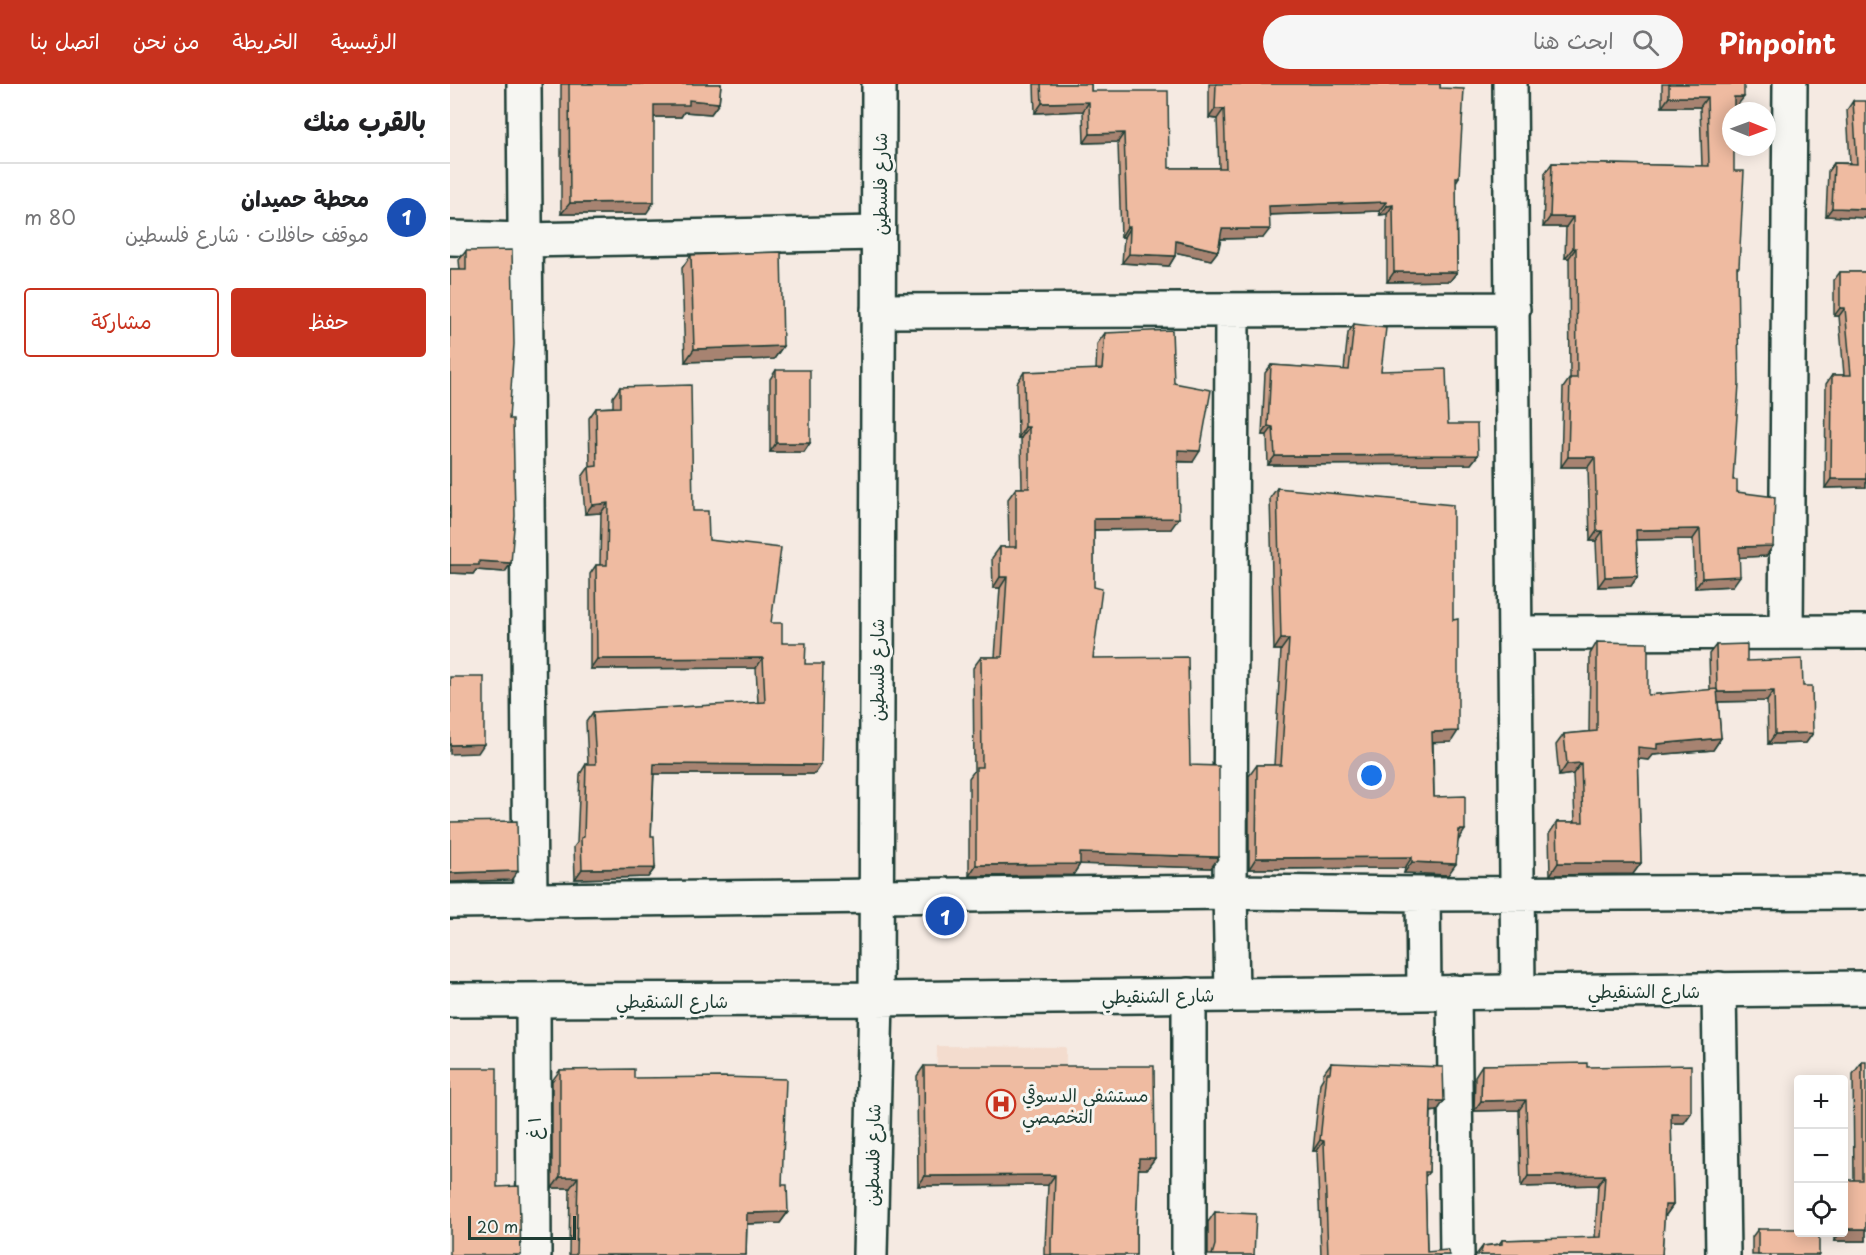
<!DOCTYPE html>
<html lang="ar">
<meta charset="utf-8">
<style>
body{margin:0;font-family:"Playpen Sans","Playpen Sans Arabic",sans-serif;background:#f6f6f6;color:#202124;direction:rtl}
.controls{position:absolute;right:18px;bottom:18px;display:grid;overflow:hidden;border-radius:6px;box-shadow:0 3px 15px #0003}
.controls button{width:54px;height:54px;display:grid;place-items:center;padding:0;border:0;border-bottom:2px solid #e0e0e0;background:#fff;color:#202124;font:30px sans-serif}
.compass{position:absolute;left:1272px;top:18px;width:54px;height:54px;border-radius:50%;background:#fff;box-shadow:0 3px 15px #0003;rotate:91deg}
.scale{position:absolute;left:18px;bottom:15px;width:108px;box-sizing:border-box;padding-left:6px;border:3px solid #1f3d34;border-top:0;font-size:16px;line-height:21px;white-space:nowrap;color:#1f3d34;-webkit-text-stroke:4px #f6f6f2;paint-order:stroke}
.you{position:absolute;left:922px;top:692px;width:21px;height:21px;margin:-15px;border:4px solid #fff;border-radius:50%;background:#1a73e8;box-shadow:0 0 0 9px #1a73e833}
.badge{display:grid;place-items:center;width:39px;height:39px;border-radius:50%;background:#c8321e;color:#fff;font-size:20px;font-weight:700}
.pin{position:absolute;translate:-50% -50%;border:3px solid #fff;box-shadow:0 2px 6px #0006}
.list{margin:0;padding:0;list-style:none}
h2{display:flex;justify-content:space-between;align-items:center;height:78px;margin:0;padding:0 24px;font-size:26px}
h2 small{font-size:20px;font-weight:400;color:#757577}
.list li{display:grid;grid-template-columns:39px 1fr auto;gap:18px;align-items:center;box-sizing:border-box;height:108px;padding:0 24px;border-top:2px solid #e0e0e0}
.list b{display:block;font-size:22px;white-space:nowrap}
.list p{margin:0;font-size:20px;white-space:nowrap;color:#757577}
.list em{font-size:20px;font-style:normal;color:#757577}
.actions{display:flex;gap:12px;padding:18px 24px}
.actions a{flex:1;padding:14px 0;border:2px solid #c8321e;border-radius:6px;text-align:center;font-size:21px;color:#c8321e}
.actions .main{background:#c8321e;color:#fff}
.icon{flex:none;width:33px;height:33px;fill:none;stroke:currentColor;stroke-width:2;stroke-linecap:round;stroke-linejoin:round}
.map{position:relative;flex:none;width:1416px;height:1171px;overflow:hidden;direction:ltr}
header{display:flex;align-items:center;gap:36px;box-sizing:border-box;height:84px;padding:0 30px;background:#c8321e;color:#fff}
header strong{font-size:28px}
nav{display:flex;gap:33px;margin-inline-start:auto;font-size:21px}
.search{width:420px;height:54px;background:#f6f6f6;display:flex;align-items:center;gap:15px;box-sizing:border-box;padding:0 21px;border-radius:33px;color:#757577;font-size:22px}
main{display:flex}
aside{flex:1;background:#fff}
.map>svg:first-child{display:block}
.built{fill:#f3dcce}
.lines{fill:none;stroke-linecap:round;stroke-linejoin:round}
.street-casing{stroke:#1f3d34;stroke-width:38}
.secondary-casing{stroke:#1f3d34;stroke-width:38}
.street{stroke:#f6f6f2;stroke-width:33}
.secondary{stroke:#f6f6f2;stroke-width:33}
.wall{fill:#cea18a;stroke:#1f3d34;stroke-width:1.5}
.shaded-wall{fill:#a78371;stroke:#1f3d34;stroke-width:1.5}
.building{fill:#efbba1;stroke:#1f3d34;stroke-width:1.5}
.labels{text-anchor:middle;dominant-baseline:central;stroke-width:6;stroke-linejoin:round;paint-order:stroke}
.street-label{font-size:18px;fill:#1f3d34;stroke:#f6f6f2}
.poi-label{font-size:18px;fill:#1f3d34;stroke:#f6f6f2;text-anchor:start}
</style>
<header>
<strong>Pinpoint</strong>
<div class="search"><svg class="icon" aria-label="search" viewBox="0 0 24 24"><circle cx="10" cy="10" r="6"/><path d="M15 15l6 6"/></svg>ابحث هنا</div>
<nav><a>الرئيسية</a><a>الخريطة</a><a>من نحن</a><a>اتصل بنا</a></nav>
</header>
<main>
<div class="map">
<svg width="1416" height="1171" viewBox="0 0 1416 1171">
<rect width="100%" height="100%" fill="#f5eae2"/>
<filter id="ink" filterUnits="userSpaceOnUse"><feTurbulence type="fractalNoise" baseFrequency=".0167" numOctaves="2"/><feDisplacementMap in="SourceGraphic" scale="12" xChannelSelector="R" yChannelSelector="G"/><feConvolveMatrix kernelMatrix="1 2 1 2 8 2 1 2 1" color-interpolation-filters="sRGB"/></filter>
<g filter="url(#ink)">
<path class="built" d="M 487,962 L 616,963 L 615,1078 L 485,1076 Z"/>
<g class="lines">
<g class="street-casing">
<path id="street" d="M 74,0 L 80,817
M 1060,0 L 1068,907
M 0,154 L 75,156 L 428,149
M 428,227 L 1063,225
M 1336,548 L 1340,0
M 1066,549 L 1416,548
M 973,810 L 974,908
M 0,817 L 780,808 L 973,810 L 1416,808
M 1269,905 L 1273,1171
M 1004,908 L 1007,1171
M 782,910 L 780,808 L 782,226
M 83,917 L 84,1171
M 739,1171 L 739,911"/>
</g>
<g class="secondary-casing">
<path id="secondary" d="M 0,916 L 426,915 L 1416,904
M 420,1171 L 426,915 L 429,0"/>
</g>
<use href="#street" class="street"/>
<use href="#secondary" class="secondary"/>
</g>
<path class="wall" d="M 111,0 L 271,0 L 269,19 L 261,30 L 234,28 L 231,33 L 204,33 L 196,130 L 111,130 Z
M 584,0 L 641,0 L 641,7 L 719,84 L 769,84 L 767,35 L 759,34 L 759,0 L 990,0 L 990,4 L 1009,93 L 1006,98 L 1007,188 L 1000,197 L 937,198 L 937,130 L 930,131 L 929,127 L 819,131 L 813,154 L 771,155 L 768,167 L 761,176 L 725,168 L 725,172 L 719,182 L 672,179 L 674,153 L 671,153 L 668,58 L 634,59 L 633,27 L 585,29 Z
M 1212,0 L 1294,0 L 1286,23 L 1284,23 L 1281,27 L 1287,186 L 1283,396 L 1287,408 L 1323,462 L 1316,472 L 1289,473 L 1283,502 L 1245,504 L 1243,455 L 1186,456 L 1188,492 L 1181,502 L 1148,503 L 1146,457 L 1140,457 L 1138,383 L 1111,383 L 1113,304 L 1120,294 L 1119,174 L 1115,174 L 1116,143 L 1093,143 L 1095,89 L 1102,79 L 1252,82 L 1250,23 L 1212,23 Z
M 1403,17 L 1416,134 L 1376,132 L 1378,87 L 1384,79 L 1400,79 L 1397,26 Z
M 16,167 L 59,335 L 61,479 L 55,488 L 26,486 L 23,490 L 0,489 L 0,186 L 10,186 L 9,176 Z
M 241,171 L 333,262 L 324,275 L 235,278 L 232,184 Z
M 1390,188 L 1416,188 L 1416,403 L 1375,404 L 1376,300 L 1382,291 L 1394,291 L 1389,232 L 1384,232 L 1384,196 Z
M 904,240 L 931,287 L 998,340 L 1028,371 L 1021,380 L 818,381 L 817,351 L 812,351 L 815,289 L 821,281 L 894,286 L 898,249 Z
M 655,249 L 724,299 L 743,378 L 728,378 L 721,445 L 644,446 L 643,574 L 740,681 L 769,773 L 761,784 L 630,780 L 623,791 L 519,792 L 519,694 L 524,687 L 523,584 L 531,573 L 545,573 L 550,504 L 543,504 L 542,474 L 550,463 L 559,463 L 558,415 L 566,404 L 572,404 L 571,354 L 568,354 L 567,299 L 574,288 L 646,286 L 647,260 Z
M 326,286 L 360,359 L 354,368 L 320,368 L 320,295 Z
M 170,303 L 259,456 L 321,539 L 332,559 L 355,580 L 371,681 L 365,690 L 204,690 L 201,752 L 205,784 L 198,793 L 125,795 L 124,763 L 127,759 L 130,690 L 136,680 L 138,680 L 136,638 L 143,628 L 308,619 L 306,584 L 140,585 L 140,490 L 146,481 L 150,481 L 151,429 L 135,430 L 132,393 L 139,383 L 140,383 L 139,334 L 146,324 L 163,323 L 163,313 Z
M 827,404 L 1001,658 L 983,658 L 984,713 L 1008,757 L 998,791 L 954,789 L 955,784 L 799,785 L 799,692 L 807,681 L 824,681 L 831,566 L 824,566 L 820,414 Z
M 1147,558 L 1198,611 L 1260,606 L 1259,570 L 1266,561 L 1297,577 L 1353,602 L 1363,649 L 1356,659 L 1318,660 L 1317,617 L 1268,618 L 1271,654 L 1263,666 L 1203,671 L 1199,676 L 1188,675 L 1191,779 L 1183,790 L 1100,791 L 1099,750 L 1107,738 L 1125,738 L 1123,690 L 1109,692 L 1106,661 L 1114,650 L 1139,648 L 1140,570 Z
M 1412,978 L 1416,1157 L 1384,1157 L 1384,1149 L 1394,1149 L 1404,1096 L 1403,990 Z
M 881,979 L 994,1017 L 987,1027 L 981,1028 L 979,1088 L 975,1093 L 977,1168 L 1000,1171 L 871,1171 L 867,1067 L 863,1067 L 870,999 L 873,994 L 873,990 Z
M 1032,981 L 1137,983 L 1241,1029 L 1234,1039 L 1221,1039 L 1223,1121 L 1216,1131 L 1214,1131 L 1212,1171 L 1026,1171 L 1033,1162 L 1049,1160 L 1052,1156 L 1145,1154 L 1148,1101 L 1071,1103 L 1069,1026 L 1024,1027 L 1025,992 Z
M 474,982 L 705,1074 L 697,1085 L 688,1085 L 686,1142 L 686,1171 L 594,1171 L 594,1163 L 595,1161 L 598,1101 L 468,1102 L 467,992 Z
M 110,986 L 184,994 L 332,1101 L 338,1128 L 330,1139 L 297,1140 L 296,1171 L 119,1171 L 120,1104 L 102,1104 L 102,997 Z
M 765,1128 L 804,1171 L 758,1171 L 758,1138 Z
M 1308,1145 L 1369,1171 L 1302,1171 L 1302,1153 Z"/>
<path class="shaded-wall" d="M 1219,13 L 1257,13 L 1250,23 L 1212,23 Z
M 1284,13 L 1294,13 L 1286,23 L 1277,23 Z
M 239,16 L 269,19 L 261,30 L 234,28 L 231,33 L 196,33 L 204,21 Z
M 639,18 L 633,27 L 585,29 L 592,19 Z
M 765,25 L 774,25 L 767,35 L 759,34 Z
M 674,49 L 668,58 L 634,59 L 640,50 Z
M 204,118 L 196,130 L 111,130 L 120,119 Z
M 936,118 L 929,127 L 813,131 L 819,122 Z
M 943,121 L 937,130 L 930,131 L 937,122 Z
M 1382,124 L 1416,125 L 1416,134 L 1376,132 Z
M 1100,133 L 1123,133 L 1116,143 L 1093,143 Z
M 677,143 L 680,143 L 674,153 L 671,153 Z
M 772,145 L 820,145 L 813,154 L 766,155 Z
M 726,157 L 768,167 L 761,176 L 719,167 Z
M 1123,164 L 1126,164 L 1119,174 L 1115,174 Z
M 679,170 L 725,172 L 719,182 L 672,179 Z
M 944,188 L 1007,188 L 1000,197 L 937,198 Z
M 1390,224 L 1395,224 L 1389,232 L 1384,232 Z
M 333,262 L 324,275 L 235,278 L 244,265 Z
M 818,342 L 823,343 L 817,351 L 812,351 Z
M 575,343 L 579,343 L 571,354 L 568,354 Z
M 326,359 L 360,359 L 354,368 L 320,368 Z
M 728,366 L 750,367 L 743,378 L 720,377 Z
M 1028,371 L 1021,380 L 818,381 L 825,372 Z
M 1118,373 L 1145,373 L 1138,383 L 1111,383 Z
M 1381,395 L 1416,395 L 1416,403 L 1375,404 Z
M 158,419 L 151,429 L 135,430 L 142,421 Z
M 729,434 L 721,445 L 636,446 L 644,435 Z
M 1250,445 L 1243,455 L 1179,456 L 1186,446 Z
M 1147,447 L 1153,447 L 1146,457 L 1140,457 Z
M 1323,462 L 1316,472 L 1282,474 L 1289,463 Z
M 29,477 L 61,479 L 55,488 L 26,486 L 23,490 L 0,489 L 0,481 Z
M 1188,492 L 1181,502 L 1148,503 L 1155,493 Z
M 1290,492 L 1283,502 L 1245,504 L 1252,494 Z
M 550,493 L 557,493 L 550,504 L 543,504 Z
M 831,555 L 839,555 L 831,566 L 824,566 Z
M 313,574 L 306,584 L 140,585 L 147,575 Z
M 1324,607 L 1317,617 L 1260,618 L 1267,608 Z
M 1008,647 L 1001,658 L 975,659 L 982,648 Z
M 1363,649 L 1356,659 L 1318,660 L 1325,650 Z
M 1271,654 L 1263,666 L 1203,671 L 1199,676 L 1180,674 L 1188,663 L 1207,660 Z
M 34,660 L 28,669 L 0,670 L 0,661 Z
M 1131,679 L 1123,690 L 1109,692 L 1117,680 Z
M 204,680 L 371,681 L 365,690 L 197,690 Z
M 1009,746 L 1015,746 L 1008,757 Z
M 630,769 L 769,773 L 761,784 L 623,780 Z
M 962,773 L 955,784 L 799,785 L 806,774 Z
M 962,778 L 1006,780 L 998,791 L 954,789 Z
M 1108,779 L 1191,779 L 1183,790 L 1100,791 Z
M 630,780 L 623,791 L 519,792 L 526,781 Z
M 205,784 L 198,793 L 125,795 L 132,785 Z
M 68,787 L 61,796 L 0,798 L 0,789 Z
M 1076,1016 L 1069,1026 L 1024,1027 L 1031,1017 Z
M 981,1017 L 994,1017 L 987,1027 L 974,1028 Z
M 1221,1029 L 1241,1029 L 1234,1039 L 1214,1039 Z
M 870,1056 L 874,1057 L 867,1067 L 863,1067 Z
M 689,1074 L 705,1074 L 697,1085 L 682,1085 Z
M 605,1091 L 598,1101 L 468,1102 L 475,1092 Z
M 1155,1091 L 1148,1101 L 1071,1103 L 1078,1092 Z
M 110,1093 L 128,1093 L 120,1104 L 102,1104 Z
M 1215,1121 L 1223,1121 L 1216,1131 L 1208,1131 Z
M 338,1128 L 330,1139 L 289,1140 L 297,1129 Z
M 1394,1145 L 1416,1145 L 1416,1157 L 1384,1157 L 1390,1149 L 1394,1149 Z"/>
<path class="building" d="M 119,0 L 271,0 L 269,19 L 239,16 L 239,21 L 204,21 L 204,118 L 120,119 Z
M 591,0 L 641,0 L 641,7 L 718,7 L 719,84 L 776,84 L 774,25 L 765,25 L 766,0 L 990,0 L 990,4 L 1014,5 L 1009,93 L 1006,93 L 1007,188 L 944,188 L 943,121 L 937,122 L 936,118 L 819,122 L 820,145 L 772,145 L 768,167 L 726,157 L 725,172 L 679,170 L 680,143 L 677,143 L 674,49 L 640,50 L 639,18 L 592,19 Z
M 1219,0 L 1294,0 L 1294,13 L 1284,13 L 1284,27 L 1281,27 L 1281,63 L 1284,63 L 1284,87 L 1294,87 L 1289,183 L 1287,183 L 1289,299 L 1283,396 L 1287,396 L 1287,408 L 1325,413 L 1323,462 L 1289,463 L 1290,492 L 1252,494 L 1250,445 L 1186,446 L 1188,492 L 1155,493 L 1153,447 L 1147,447 L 1145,373 L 1118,373 L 1120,294 L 1127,294 L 1126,164 L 1123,164 L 1123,133 L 1100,133 L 1102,79 L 1259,82 L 1257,13 L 1219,13 Z
M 1403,17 L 1416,17 L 1416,125 L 1382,124 L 1384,79 L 1407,80 Z
M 62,166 L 64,260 L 59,335 L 63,335 L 65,432 L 61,479 L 29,477 L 29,481 L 0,481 L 0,186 L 16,186 L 16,167 Z
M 331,168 L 333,262 L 244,265 L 241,171 Z
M 1390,188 L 1416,188 L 1416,395 L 1381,395 L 1382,291 L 1401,291 L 1395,224 L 1390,224 Z
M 904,240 L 936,244 L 931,287 L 996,285 L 998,340 L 1027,340 L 1028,371 L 825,372 L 823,343 L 818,342 L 821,281 L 899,286 Z
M 722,246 L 724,299 L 761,306 L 750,367 L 728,366 L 729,434 L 644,435 L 644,503 L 652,505 L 643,574 L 738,573 L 740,681 L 769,682 L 769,773 L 630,769 L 630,780 L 526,781 L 526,683 L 532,683 L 531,573 L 552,573 L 557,493 L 550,493 L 550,463 L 566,463 L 566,404 L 579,404 L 579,343 L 575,343 L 574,288 L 652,285 L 655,249 Z
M 326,286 L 360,286 L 360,359 L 326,359 Z
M 241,301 L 243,427 L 258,427 L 259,456 L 331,464 L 321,539 L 332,539 L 332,559 L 356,559 L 355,580 L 373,580 L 371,681 L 204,680 L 201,752 L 204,752 L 205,784 L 132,785 L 131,754 L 134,753 L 136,680 L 146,680 L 143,628 L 315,618 L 313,574 L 147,575 L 146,481 L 157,481 L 158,419 L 142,421 L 139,383 L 147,382 L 146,324 L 170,323 L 170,303 Z
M 827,404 L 1003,421 L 1003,536 L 1008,535 L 1008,647 L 982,648 L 984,713 L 1015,712 L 1015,746 L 1009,746 L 1006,780 L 962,778 L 962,773 L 806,774 L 807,681 L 831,681 L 839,555 L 831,555 Z
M 1147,558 L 1198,559 L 1198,611 L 1267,605 L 1271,654 L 1207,660 L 1207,665 L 1188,663 L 1191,779 L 1108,779 L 1107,738 L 1133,738 L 1131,679 L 1117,680 L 1114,650 L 1147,647 Z
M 1297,560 L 1297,577 L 1352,575 L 1353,602 L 1362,602 L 1363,649 L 1325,650 L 1324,607 L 1268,608 L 1267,605 L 1266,561 Z
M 0,593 L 34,593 L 34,660 L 0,661 Z
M 67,737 L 68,787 L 0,789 L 0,738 Z
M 1412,978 L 1416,978 L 1416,1145 L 1394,1145 L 1394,1096 L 1412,1096 Z
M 881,979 L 993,983 L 994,1017 L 981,1017 L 979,1088 L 975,1088 L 977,1168 L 997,1166 L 1000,1171 L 878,1171 L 874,1057 L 870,1056 L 877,989 L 880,989 Z
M 1137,979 L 1137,983 L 1241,981 L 1241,1029 L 1221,1029 L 1223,1121 L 1215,1121 L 1212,1171 L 1030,1171 L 1033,1162 L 1052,1160 L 1052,1156 L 1151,1153 L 1155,1091 L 1078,1092 L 1076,1016 L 1031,1017 L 1032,981 Z
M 474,982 L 704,982 L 705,1074 L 689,1074 L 686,1142 L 686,1171 L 601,1171 L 601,1153 L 603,1153 L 605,1091 L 475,1092 Z
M 0,984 L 47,984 L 47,1103 L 69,1102 L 71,1171 L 0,1171 Z
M 184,985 L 184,994 L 273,993 L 336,995 L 332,1101 L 337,1101 L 338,1128 L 297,1129 L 296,1171 L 126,1171 L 128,1093 L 110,1093 L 110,986 Z
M 765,1128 L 806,1130 L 804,1171 L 762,1171 L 765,1161 Z
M 1308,1145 L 1348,1145 L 1348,1149 L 1369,1149 L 1369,1171 L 1308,1171 Z"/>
</g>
<defs>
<g id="hospital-ring" transform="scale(1.5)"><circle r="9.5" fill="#f6f6f2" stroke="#c8321e" stroke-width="1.5"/><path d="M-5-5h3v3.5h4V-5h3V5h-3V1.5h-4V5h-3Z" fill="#c8321e"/></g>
</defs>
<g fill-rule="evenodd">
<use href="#hospital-ring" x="551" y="1020"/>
</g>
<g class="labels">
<g class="street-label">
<text transform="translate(429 100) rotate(-90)">شارع فلسطين</text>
<text transform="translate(426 586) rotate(-90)">شارع فلسطين</text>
<text x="1194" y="906">شارع الشنقيطي</text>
<text transform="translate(708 911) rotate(-1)">شارع الشنقيطي</text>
<text x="222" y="916">شارع الشنقيطي</text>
<text transform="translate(83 1044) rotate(-90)">١ غ</text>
<text transform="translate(422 1071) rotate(-89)">شارع فلسطين</text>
</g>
<g class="poi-label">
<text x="572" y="1010">مستشفى الدسوقي<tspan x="572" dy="21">التخصصي</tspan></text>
</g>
</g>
</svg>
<div class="controls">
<button>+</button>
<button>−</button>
<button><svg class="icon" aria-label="locate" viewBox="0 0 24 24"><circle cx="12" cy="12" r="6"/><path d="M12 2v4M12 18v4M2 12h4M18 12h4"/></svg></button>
</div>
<svg class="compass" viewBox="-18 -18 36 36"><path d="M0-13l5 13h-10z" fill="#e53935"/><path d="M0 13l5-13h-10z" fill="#757577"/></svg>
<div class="scale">20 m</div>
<div class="you"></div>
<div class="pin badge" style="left:495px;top:832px;background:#1a4fb4">1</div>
</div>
<aside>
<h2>بالقرب منك<small></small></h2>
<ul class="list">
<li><span class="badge" style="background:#1a4fb4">1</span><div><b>محطة حميدان</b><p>موقف حافلات · شارع فلسطين</p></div><em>80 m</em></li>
</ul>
<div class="actions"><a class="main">حفظ</a><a>مشاركة</a></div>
</aside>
</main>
